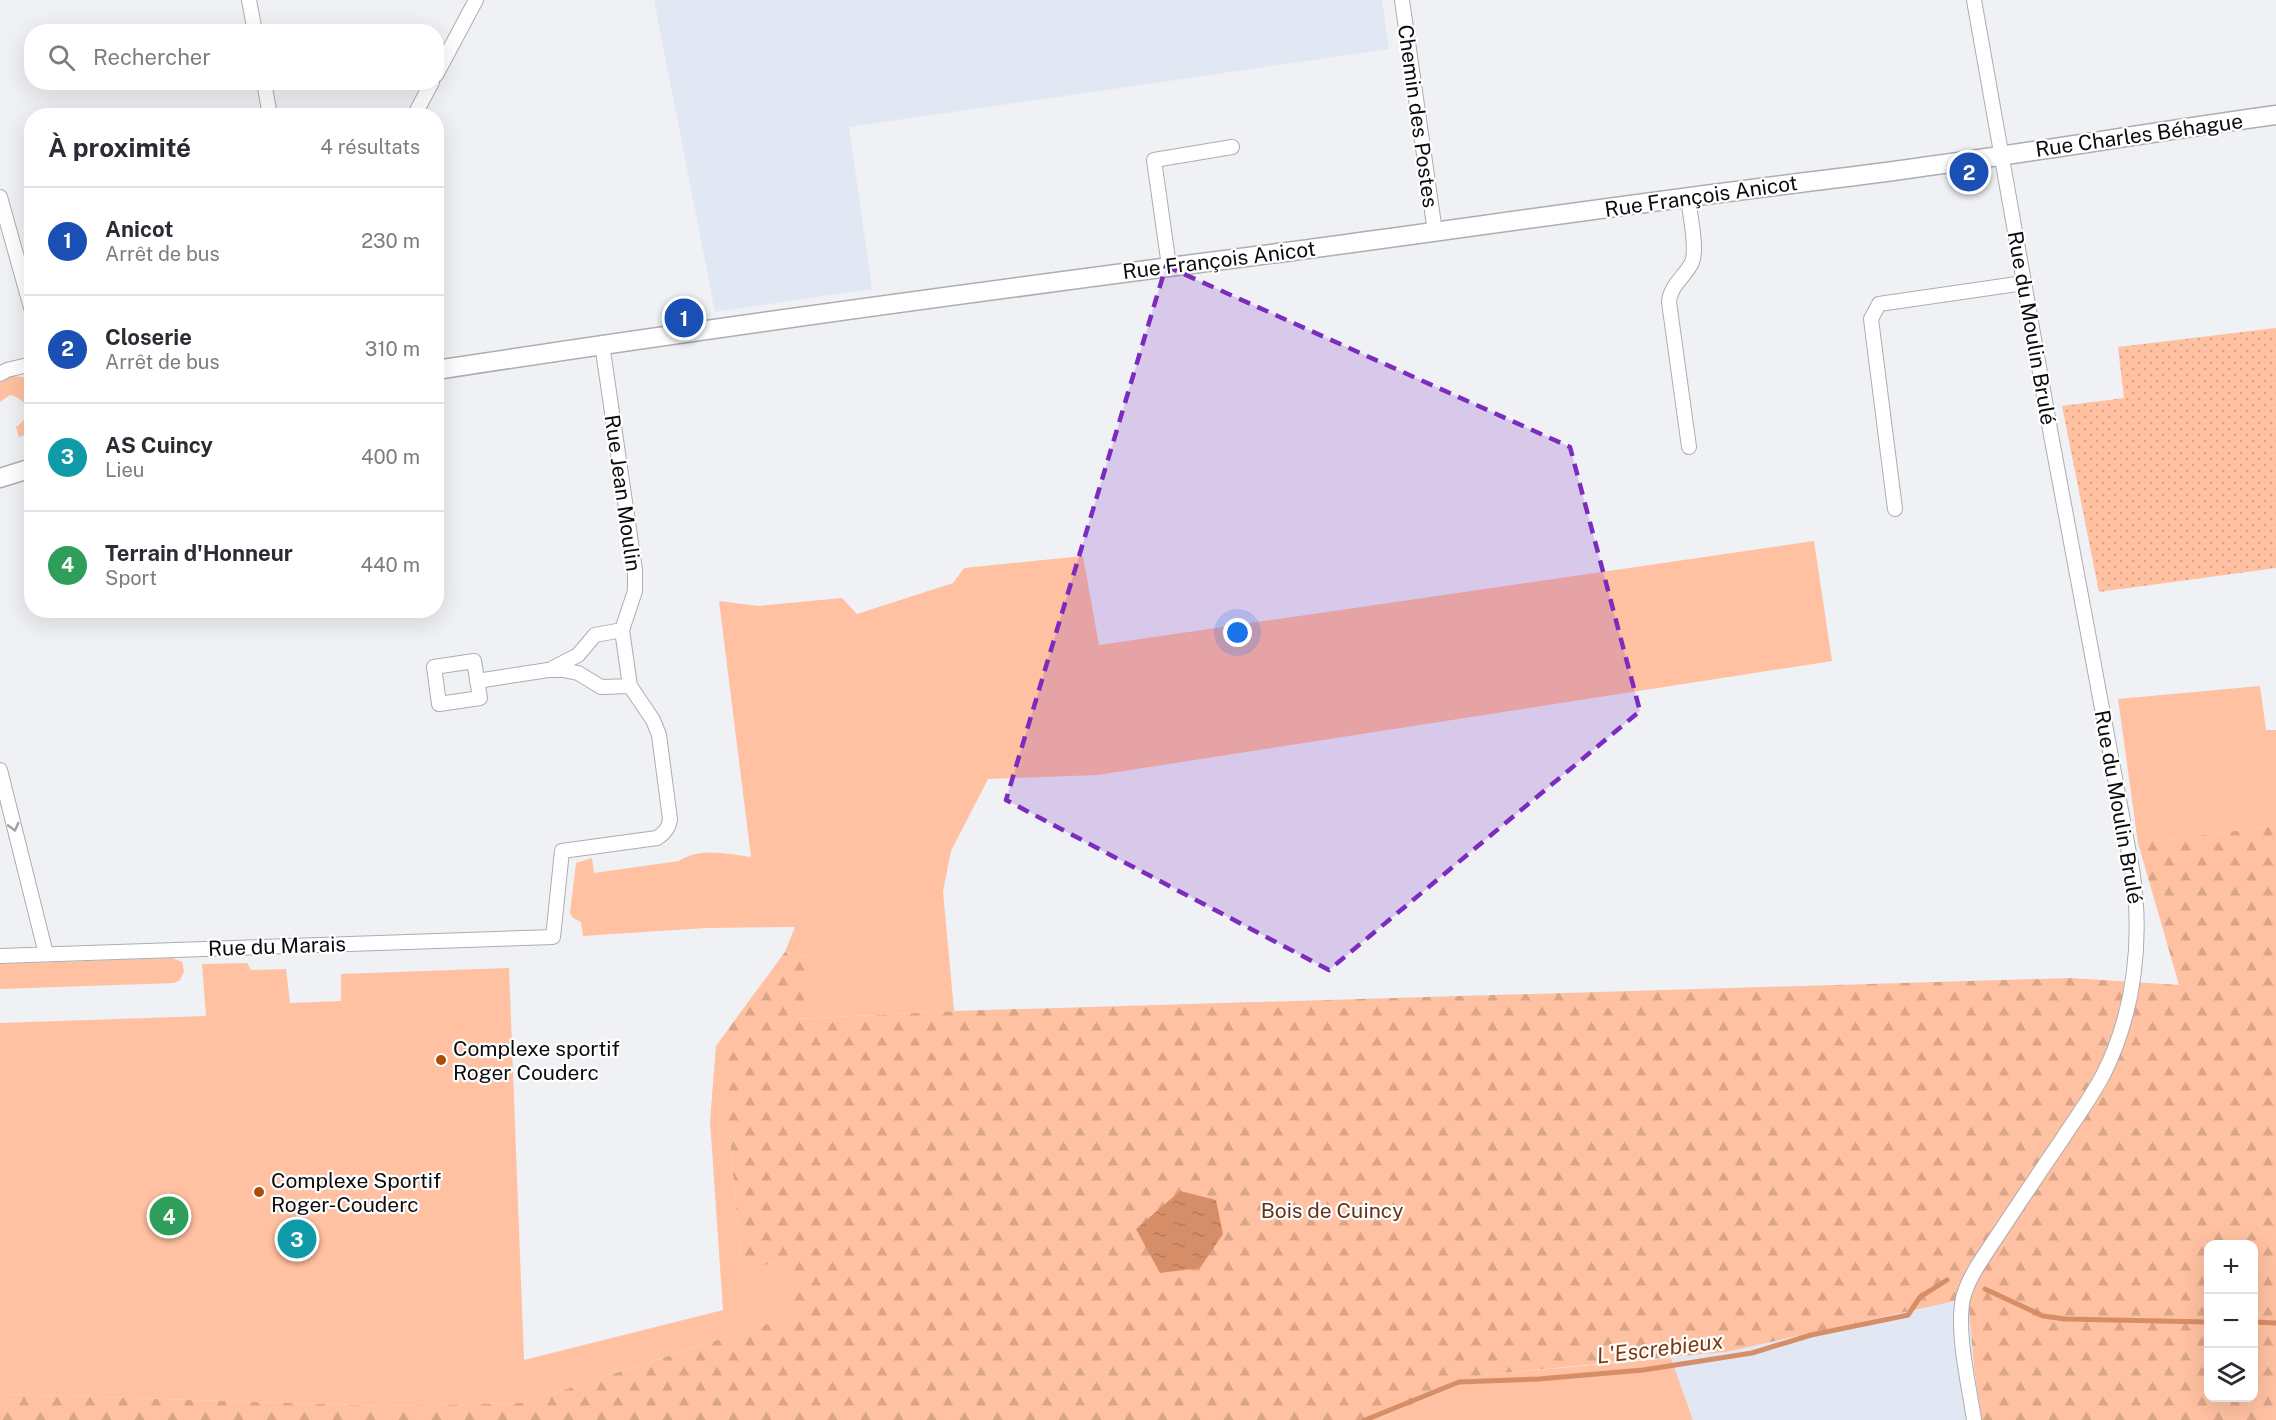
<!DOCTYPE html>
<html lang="fr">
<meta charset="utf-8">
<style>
body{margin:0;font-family:"Public Sans",sans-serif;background:#f7f7f7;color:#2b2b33}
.controls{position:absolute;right:18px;bottom:18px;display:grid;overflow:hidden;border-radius:12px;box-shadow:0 6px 24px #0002}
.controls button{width:54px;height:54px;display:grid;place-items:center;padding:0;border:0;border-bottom:2px solid #e1e1e2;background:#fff;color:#2b2b33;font:30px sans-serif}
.you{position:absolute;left:1238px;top:633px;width:21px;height:21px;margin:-15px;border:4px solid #fff;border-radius:50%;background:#1a73e8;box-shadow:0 0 0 9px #1a73e833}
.badge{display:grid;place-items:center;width:39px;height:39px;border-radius:50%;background:#ae4e04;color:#fff;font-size:20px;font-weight:700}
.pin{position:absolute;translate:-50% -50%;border:3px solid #fff;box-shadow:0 2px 6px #0006}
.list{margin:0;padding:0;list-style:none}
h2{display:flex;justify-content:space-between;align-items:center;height:78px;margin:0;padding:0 24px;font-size:26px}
h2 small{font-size:20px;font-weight:400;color:#7c7c81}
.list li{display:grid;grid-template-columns:39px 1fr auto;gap:18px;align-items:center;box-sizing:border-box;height:108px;padding:0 24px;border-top:2px solid #e1e1e2}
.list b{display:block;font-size:22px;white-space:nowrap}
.list p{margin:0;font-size:20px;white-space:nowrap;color:#7c7c81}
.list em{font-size:20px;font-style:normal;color:#7c7c81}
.icon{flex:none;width:33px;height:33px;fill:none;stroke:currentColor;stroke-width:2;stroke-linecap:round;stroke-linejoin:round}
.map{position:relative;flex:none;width:2276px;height:1420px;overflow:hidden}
.search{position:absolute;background:#fff;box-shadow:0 6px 24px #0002;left:24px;top:24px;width:420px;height:66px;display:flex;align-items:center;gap:15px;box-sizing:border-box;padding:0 21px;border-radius:24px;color:#7c7c81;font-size:22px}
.panel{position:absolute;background:#fff;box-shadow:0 6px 24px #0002;left:24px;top:108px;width:420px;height:510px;border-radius:24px}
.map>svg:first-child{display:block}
.built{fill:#e2e8f3}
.grass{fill:#ffc1a1}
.forest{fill:url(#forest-firs);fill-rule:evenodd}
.garden{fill:url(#garden-dots)}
.water{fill:url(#water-ripples)}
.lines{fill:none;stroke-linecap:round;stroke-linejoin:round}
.stream{stroke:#d68e69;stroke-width:5}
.minor-casing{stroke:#abaeb1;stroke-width:16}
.tertiary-casing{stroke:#abaeb1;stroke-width:21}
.minor{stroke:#fff;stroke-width:14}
.tertiary{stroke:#fff;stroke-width:18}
.oneway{stroke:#9e9e9f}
.marked{fill:#7b2cbf;fill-opacity:0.2;stroke:#7b2cbf;stroke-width:4.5;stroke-dasharray:12 8;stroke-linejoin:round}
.poi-dot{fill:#ae4e04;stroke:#fff;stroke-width:2}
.labels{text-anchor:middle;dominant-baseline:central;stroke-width:4.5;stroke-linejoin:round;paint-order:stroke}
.street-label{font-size:21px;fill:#0c0c0e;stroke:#fff}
.poi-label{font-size:21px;fill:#0c0c0e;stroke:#fff;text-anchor:start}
.park-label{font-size:21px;fill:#623217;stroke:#fff}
.water-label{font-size:22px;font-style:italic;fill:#7e3b11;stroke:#fff}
</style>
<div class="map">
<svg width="2276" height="1420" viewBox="0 0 2276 1420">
<defs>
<pattern id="forest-firs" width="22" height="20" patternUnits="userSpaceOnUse" patternTransform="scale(1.5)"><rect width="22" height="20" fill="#ffc1a1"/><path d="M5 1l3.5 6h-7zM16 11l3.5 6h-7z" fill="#d9a589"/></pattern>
<pattern id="garden-dots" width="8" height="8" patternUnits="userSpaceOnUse" patternTransform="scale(1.5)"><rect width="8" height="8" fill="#ffc1a1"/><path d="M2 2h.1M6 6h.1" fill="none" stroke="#d9a589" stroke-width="1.8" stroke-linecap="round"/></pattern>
<pattern id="water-ripples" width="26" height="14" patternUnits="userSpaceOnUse" patternTransform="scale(1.5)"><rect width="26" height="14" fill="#d68e69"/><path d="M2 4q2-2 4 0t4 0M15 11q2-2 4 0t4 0" fill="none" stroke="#b6795a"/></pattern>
</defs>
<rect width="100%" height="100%" fill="#eff1f5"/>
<path class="built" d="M 654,0 L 1382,0 L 1389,49 L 849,127 L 872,289 L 715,312 Z
M 1969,1298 L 1974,1367 L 1982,1420 L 1693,1420 L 1671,1358 L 1726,1352 Z"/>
<path class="grass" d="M 13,376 L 31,378 L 31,432 L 19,437 L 16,427 C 33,416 29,399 10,395 L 0,402 L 0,382 Z
M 1814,541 L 1832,661 L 1098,775 L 988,779 L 951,851 L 943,891 L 954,1011 L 795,1019 L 822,960 L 785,952 L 795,927 L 706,928 L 583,936 L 581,922 L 573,918 L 570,913 L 576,863 L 592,858 L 594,873 L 679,861 C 700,847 726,854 751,857 L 719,601 L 758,606 L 842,598 L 857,614 L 953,583 L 964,568 L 1083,556 L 1099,645 Z
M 2260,686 L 2266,730 L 2276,730 L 2276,826 L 2138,843 L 2118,699 Z
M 172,958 L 182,962 L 184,971 L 180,980 L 174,983 L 0,989 L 0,964 Z
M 247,963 L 251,970 L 286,969 L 290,1003 L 341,1001 L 341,974 L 509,968 L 524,1360 L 723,1310 L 710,1121 L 716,1046 L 729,1028 L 729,1132 L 743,1276 L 773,1261 L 789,1287 L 789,1317 L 523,1403 L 387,1406 L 0,1394 L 0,1023 L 206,1016 L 202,964 Z
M 1671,1358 L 1693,1420 L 1376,1420 L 1481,1375 Z"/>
<path class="forest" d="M 2276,826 L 2276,1420 L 1982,1420 L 1974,1367 L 1968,1298 L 1726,1352 L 1481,1375 L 1376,1420 L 0,1420 L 0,1394 L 387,1406 L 523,1403 L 789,1317 L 789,1287 L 773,1261 L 743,1277 L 729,1132 L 729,1028 L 785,952 L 822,960 L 796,1019 L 954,1011 L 2071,978 L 2179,985 L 2138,843 ZM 2208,1244 L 2254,1244 L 2254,1398 L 2208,1398 Z"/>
<path class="garden" d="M 2276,328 L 2276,568 L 2099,592 L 2062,406 L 2124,398 L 2118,347 Z"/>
<path class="water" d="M 1180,1191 L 1216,1200 L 1223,1234 L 1200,1268 L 1160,1273 L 1136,1229 Z"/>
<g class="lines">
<path class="stream" d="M 1985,1289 L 2043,1316 L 2065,1319 L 2208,1322
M 2254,1322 L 2276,1323
M 1365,1420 L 1459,1382 L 1539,1379 L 1643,1370 L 1752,1353 L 1811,1335 L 1908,1315 L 1920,1297 L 1947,1280"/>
<g class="minor-casing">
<path id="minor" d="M 249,0 L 255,32
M 1402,0 L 1435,232
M 1974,0 L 2051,435 L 2132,869 C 2143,938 2135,1012 2103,1075 C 2091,1098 2075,1119 2061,1141 C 2034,1180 2008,1220 1982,1259 C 1974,1271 1967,1283 1963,1298 C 1956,1333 1969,1384 1974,1420
M 436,75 L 476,0
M 264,82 L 270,116
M 414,116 L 432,82
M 1688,196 C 1689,213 1698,247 1692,262 C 1686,276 1670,285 1669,302 L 1689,447
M 0,197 L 32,311
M 1169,266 L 1154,160 L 1232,147
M 0,374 L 7,370 L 32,364
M 1895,509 L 1871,319 L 1879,304 L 2024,283
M 474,661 L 480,698 L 439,704 L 434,667 Z
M 553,668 L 578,655 L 595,635 L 622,630
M 477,681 L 548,670 L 563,670 L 578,673 L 601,687 L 630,686
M 0,770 L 46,954
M 0,956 L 553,937 L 562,851 L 657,838 C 665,833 669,828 670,819 L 659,735 L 653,720 L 630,686 L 622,630 L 635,591 L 635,570 L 602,344"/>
</g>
<g class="tertiary-casing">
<path id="tertiary" d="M 436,370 C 716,327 997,289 1278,253 C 1460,229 1641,202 1823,180 C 1975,162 2125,136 2276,115
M 0,478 L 32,468"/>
</g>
<use href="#minor" class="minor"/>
<use href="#tertiary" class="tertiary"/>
</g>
<defs><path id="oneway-chevron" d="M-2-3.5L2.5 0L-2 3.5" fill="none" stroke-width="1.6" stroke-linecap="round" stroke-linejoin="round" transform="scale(1.5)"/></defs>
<use class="oneway" href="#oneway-chevron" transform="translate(14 827) rotate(76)"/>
<path class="marked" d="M 1166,266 L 1570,447 L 1640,711 L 1329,970 L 1006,800 Z"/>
<g class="poi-dot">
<circle cx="441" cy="1060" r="6"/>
<circle cx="259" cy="1192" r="6"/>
</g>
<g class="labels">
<g class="street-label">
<text transform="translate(1418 116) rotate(82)">Chemin des Postes</text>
<text transform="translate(2139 135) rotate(-8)">Rue Charles Béhague</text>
<text transform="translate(1701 196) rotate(-8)">Rue François Anicot</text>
<text transform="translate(1219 260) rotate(-7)">Rue François Anicot</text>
<text transform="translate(2032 328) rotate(80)">Rue du Moulin Brulé</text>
<text transform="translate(623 493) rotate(82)">Rue Jean Moulin</text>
<text transform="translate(2119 807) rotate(80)">Rue du Moulin Brulé</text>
<text transform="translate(277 946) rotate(-2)">Rue du Marais</text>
</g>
<g class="poi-label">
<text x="453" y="1048">Complexe sportif<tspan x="453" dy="24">Roger Couderc</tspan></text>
<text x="271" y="1180">Complexe Sportif<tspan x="271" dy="24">Roger-Couderc</tspan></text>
</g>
<g class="park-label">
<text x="1332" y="1210">Bois de Cuincy</text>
</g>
<g class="water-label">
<text transform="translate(1660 1348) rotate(-7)">L'Escrebieux</text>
</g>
</g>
</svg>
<div class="controls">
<button>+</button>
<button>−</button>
<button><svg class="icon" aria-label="layers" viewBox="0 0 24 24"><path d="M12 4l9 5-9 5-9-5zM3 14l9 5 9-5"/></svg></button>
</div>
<div class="you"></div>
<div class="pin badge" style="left:684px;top:318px;background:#1a4fb4">1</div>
<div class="pin badge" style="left:1969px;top:172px;background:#1a4fb4">2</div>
<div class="pin badge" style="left:297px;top:1239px;background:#0f9aa8">3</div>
<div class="pin badge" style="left:169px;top:1216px;background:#2e9e5b">4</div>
<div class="search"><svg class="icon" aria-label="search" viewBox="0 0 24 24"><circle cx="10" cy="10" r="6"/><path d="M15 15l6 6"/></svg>Rechercher</div>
<section class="panel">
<h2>À proximité<small>4 résultats</small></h2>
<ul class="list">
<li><span class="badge" style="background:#1a4fb4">1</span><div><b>Anicot</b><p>Arrêt de bus</p></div><em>230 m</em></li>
<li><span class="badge" style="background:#1a4fb4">2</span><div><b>Closerie</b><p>Arrêt de bus</p></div><em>310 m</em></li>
<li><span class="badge" style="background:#0f9aa8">3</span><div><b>AS Cuincy</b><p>Lieu</p></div><em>400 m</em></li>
<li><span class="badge" style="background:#2e9e5b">4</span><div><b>Terrain d'Honneur</b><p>Sport</p></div><em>440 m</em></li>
</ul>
</section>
</div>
